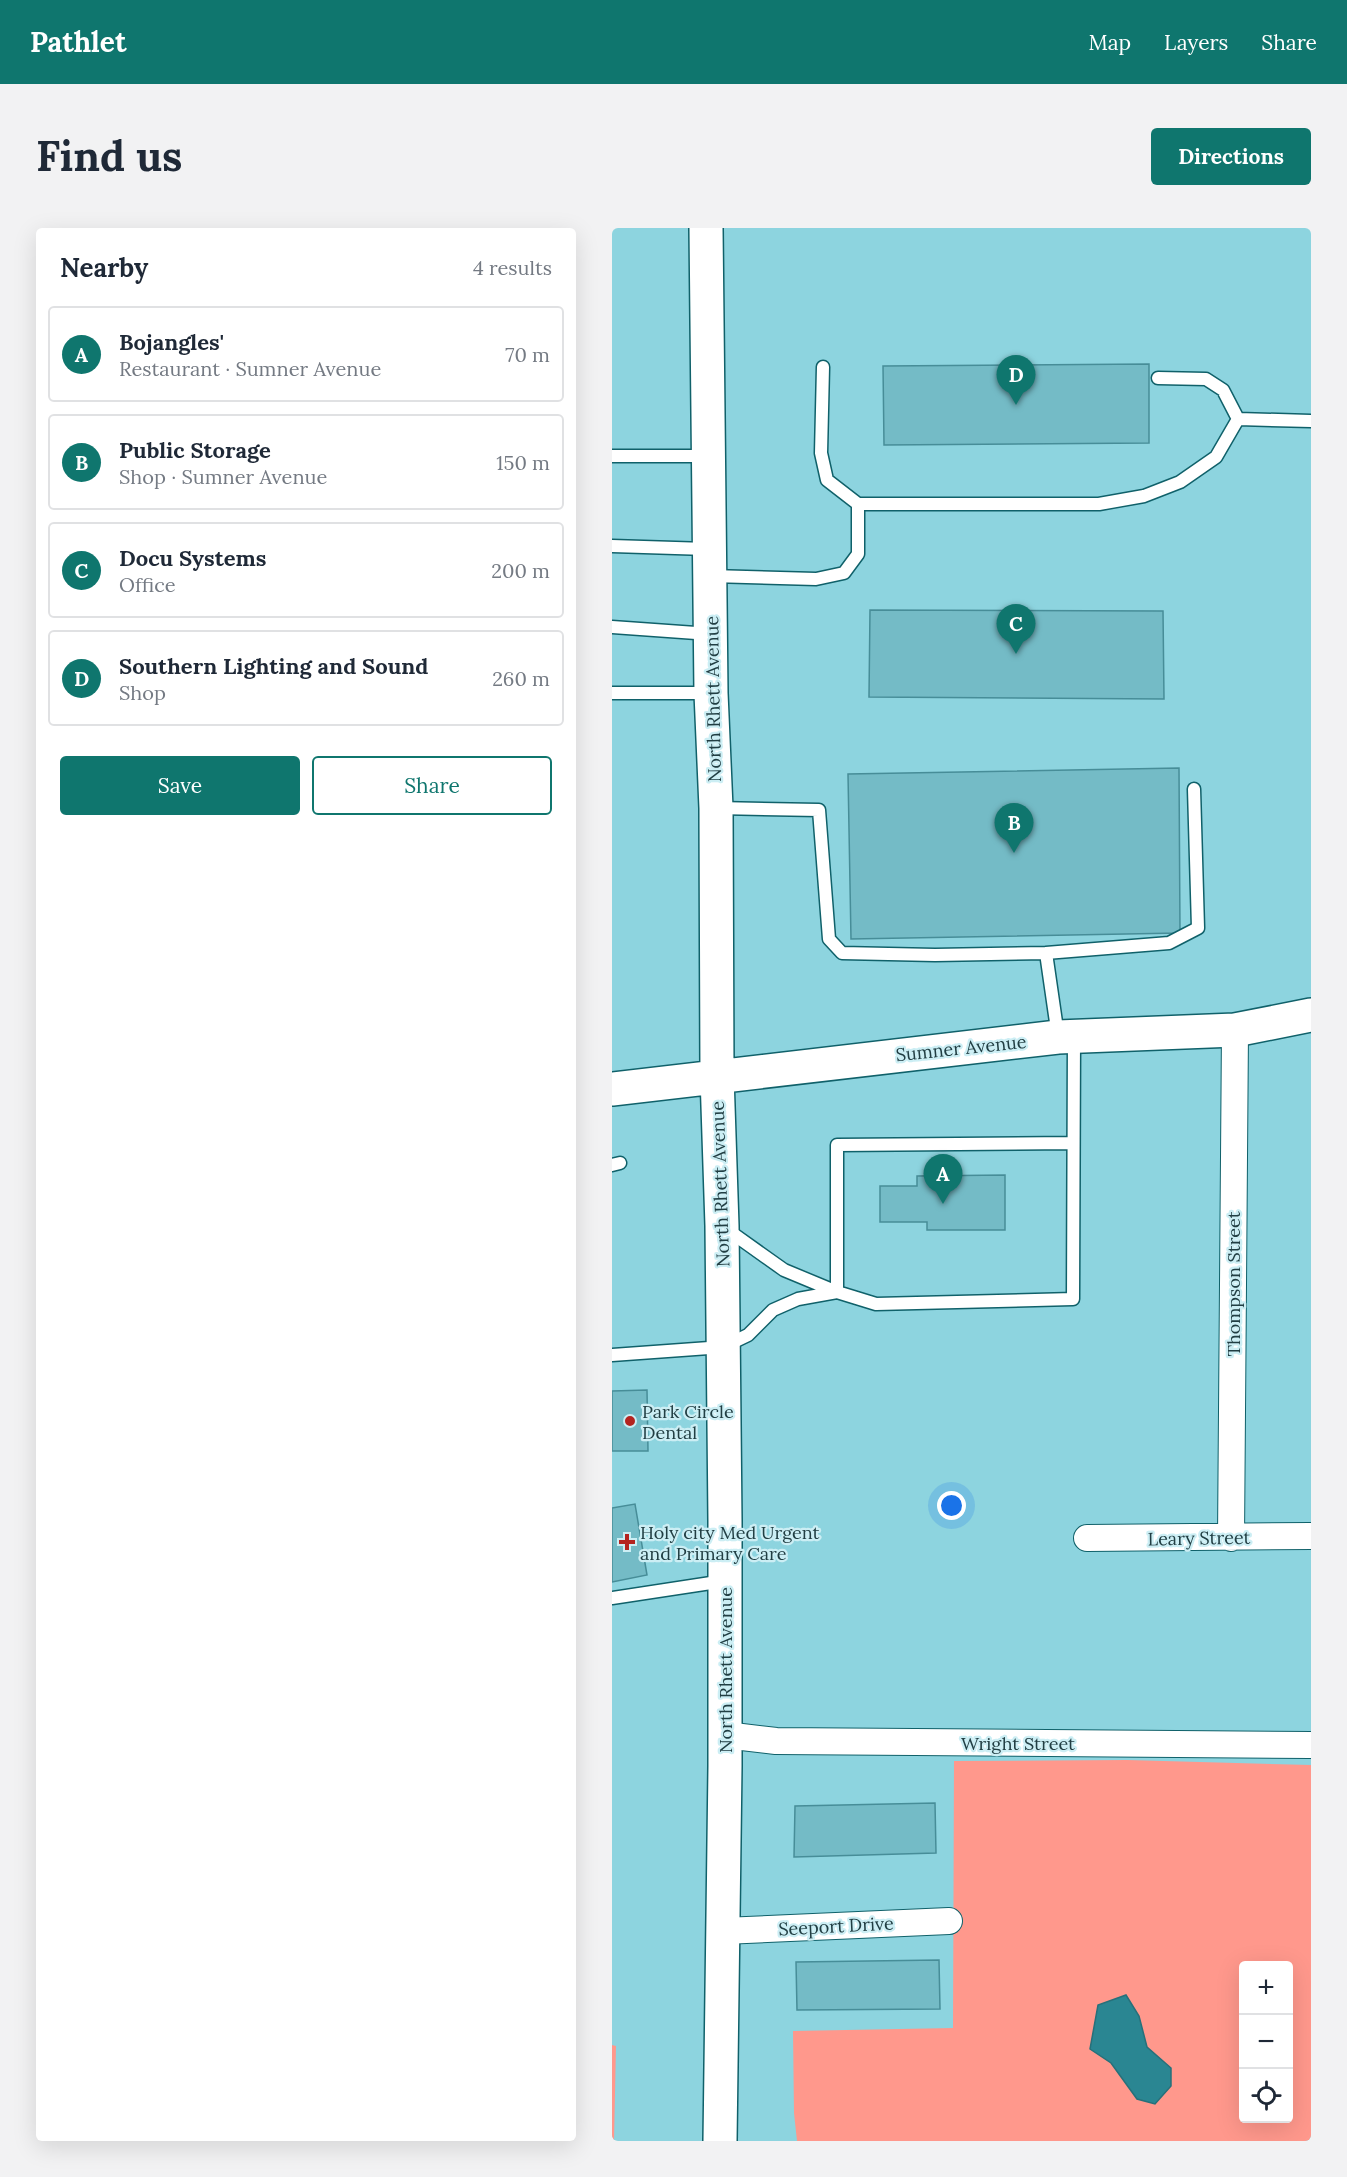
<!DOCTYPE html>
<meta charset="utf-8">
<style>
body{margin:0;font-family:Lora,serif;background:#f2f2f3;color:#1f2937}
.controls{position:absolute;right:18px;bottom:18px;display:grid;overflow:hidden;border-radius:6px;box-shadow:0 6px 24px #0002}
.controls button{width:54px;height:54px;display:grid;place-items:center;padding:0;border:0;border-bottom:2px solid #e0e1e3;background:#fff;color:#1f2937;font:30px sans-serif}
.you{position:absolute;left:340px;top:1278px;width:21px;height:21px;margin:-15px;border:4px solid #fff;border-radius:50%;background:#1a73e8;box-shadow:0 0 0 9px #1a73e833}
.badge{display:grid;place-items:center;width:39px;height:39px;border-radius:50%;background:#0f766e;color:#fff;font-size:20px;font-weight:700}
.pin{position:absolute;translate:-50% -50px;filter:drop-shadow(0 2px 3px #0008)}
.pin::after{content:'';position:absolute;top:32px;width:21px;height:18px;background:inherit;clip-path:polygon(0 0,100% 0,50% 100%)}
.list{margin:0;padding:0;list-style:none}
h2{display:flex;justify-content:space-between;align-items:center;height:78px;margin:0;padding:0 24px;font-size:26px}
h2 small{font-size:20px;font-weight:400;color:#747a83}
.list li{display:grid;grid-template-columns:39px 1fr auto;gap:18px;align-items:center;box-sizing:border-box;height:96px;margin:0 12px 12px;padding:0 12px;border:2px solid #e0e1e3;border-radius:6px}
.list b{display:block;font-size:22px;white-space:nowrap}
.list p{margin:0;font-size:20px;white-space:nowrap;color:#747a83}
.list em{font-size:20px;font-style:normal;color:#747a83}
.actions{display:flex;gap:12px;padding:18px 24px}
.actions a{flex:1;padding:14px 0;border:2px solid #0f766e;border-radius:6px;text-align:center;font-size:21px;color:#0f766e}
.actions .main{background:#0f766e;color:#fff}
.icon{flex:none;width:33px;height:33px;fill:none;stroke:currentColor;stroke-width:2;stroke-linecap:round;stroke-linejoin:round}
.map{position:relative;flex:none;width:699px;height:1913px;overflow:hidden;border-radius:6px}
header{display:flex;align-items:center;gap:36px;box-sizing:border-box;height:84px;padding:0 30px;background:#0f766e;color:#fff}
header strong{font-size:28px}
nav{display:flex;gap:33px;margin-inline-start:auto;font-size:21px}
.intro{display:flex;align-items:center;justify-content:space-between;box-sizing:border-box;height:144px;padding:0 36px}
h1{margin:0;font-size:42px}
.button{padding:15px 27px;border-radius:6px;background:#0f766e;color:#fff;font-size:21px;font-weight:700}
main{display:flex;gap:36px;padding:0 36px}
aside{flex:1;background:#fff;border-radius:6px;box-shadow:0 6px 24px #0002}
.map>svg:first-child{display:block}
.green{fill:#ff988c;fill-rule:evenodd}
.water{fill:#2a8692;stroke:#27707a;stroke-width:1.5}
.building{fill:#74bbc6;stroke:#478d98;stroke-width:1.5}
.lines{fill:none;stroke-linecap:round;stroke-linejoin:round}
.lane-casing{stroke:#10616a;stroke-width:15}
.street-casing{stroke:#10616a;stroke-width:28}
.secondary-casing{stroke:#10616a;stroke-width:36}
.lane{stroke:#fff;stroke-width:12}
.street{stroke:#fff;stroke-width:26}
.secondary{stroke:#fff;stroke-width:33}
.poi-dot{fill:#b42420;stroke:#cceef4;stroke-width:2}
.labels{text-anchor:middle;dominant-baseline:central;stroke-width:4.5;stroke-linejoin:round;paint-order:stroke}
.street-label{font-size:18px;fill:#213e43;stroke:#cceef4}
.poi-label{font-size:18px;fill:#213e43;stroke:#cceef4;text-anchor:start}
</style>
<header>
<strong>Pathlet</strong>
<nav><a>Map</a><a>Layers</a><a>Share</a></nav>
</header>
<div class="intro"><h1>Find us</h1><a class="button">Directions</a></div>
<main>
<aside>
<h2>Nearby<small>4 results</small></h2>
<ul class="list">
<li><span class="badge">A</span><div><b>Bojangles'</b><p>Restaurant · Sumner Avenue</p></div><em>70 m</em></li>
<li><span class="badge">B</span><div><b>Public Storage</b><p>Shop · Sumner Avenue</p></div><em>150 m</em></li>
<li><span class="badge">C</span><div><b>Docu Systems</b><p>Office</p></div><em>200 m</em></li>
<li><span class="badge">D</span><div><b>Southern Lighting and Sound</b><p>Shop</p></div><em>260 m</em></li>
</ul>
<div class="actions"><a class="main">Save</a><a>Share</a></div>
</aside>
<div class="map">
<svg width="699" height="1913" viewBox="0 0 699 1913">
<rect width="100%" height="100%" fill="#8dd4df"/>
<path class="green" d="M 515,1532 L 699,1537 L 699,1913 L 185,1913 L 182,1885 L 181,1803 L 341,1800 L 342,1533 ZM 632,1738 L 676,1738 L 676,1890 L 632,1890 ZM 527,1788 L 535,1819 L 559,1840 L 525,1871 L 499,1835 L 478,1821 Z
M 0,1817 L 4,1818 L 2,1913 L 0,1913 Z"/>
<path class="water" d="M 514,1767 L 527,1788 L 535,1819 L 559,1840 L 559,1858 L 543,1876 L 525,1871 L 499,1835 L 478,1821 L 486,1777 Z"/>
<path class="building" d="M 537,136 L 537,215 L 272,217 L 271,138 Z
M 258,382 L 551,383 L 552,471 L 257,469 Z
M 567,540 L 568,705 L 239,711 L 236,546 Z
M 393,947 L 393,1002 L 315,1002 L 315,994 L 268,994 L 268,958 L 305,958 L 305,948 Z
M 35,1162 L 36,1223 L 0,1223 L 0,1163 Z
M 23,1276 L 35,1347 L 0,1354 L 0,1280 Z
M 323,1575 L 324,1625 L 182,1629 L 183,1578 Z
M 327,1732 L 328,1781 L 185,1782 L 184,1734 Z"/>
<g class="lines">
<g class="lane-casing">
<path id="lane" d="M 211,139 L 209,225 L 215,252 L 246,276
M 546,150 L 594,151 L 611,162 L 626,191
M 0,228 L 95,228
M 0,318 L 95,321
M 99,348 L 204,351 L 232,345 L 246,326 L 246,276 L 487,276 L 532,268 L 568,254 L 604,229 L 626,191 L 699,193
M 0,399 L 98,406
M 0,465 L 97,465
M 105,580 L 207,582 L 217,711 L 230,725 L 323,727 L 434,725 L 446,808
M 434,725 L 557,715 L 586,700 L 582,561
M 461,915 L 225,917 L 225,1064 L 264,1076 L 461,1071 L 462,809
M 0,937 L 8,935
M 0,1127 L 111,1119 L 136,1107 L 161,1082 L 186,1071 L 225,1064 L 172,1042 L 113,1000
M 0,1370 L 112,1353"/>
</g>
<g class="street-casing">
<path id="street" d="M 475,1310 L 699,1308
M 619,1310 L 623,802
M 113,1507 L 164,1513 L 699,1517
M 111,1703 L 337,1693"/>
</g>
<g class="secondary-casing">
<path id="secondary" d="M 94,0 L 99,465 L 104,580 L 105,848 L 110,998 L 113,1293 L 113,1538 L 108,1913
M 0,861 L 446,809 L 623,802 L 699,787"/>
</g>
<use href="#lane" class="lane"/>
<use href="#street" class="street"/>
<use href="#secondary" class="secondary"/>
</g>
<g class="poi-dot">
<circle cx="18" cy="1193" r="6"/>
<path d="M12 1305h6v6h6v6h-6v6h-6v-6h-6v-6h6z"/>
</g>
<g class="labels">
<g class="street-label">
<text transform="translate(101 471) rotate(-91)">North Rhett Avenue</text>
<text transform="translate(349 820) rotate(-6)">Sumner Avenue</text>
<text transform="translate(108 956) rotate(-92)">North Rhett Avenue</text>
<text transform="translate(621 1056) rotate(-90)">Thompson Street</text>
<text transform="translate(587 1310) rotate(-1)">Leary Street</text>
<text transform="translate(113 1442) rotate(-90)">North Rhett Avenue</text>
<text x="406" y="1515">Wright Street</text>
<text transform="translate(224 1698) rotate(-3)">Seeport Drive</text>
</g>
<g class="poi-label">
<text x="30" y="1183">Park Circle<tspan x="30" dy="21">Dental</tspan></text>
<text x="28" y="1304">Holy city Med Urgent<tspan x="28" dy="21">and Primary Care</tspan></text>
</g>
</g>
</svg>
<div class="controls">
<button>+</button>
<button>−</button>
<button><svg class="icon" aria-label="locate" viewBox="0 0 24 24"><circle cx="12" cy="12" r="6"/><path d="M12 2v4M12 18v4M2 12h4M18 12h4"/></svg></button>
</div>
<div class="you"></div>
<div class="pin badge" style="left:331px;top:976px">A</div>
<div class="pin badge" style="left:402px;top:625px">B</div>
<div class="pin badge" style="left:404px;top:426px">C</div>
<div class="pin badge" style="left:404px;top:177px">D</div>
</div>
</main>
